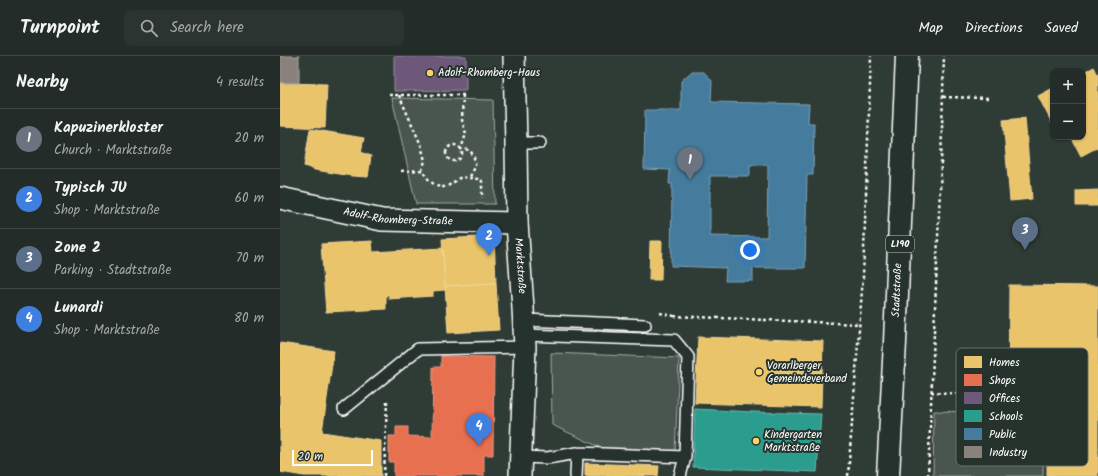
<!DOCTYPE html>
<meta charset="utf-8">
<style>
body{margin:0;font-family:Kalam,sans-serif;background:#2b3430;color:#f1f3f6}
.controls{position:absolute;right:12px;top:12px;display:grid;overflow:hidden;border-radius:8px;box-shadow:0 1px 3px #0004}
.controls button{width:36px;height:36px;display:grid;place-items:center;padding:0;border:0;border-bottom:1px solid #404845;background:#232c28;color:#f1f3f6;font:20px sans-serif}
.scale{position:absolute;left:12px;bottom:10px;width:81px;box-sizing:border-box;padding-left:4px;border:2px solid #fff;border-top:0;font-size:11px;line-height:14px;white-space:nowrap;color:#fff;-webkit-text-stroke:3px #26332d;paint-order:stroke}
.you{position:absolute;left:470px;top:194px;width:14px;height:14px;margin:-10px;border:3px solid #fff;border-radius:50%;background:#1a73e8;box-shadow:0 0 0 6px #1a73e833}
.badge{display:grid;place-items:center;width:26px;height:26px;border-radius:50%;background:#ea580c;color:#fff;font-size:13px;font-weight:700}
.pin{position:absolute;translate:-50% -33px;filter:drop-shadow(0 1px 2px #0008)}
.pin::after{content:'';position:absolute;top:21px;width:14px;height:12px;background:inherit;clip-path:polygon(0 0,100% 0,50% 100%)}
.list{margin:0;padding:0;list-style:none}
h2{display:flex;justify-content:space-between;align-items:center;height:52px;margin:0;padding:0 16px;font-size:17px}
h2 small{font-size:13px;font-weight:400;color:#a3a7a8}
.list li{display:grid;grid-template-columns:26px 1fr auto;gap:12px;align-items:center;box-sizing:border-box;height:60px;padding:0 16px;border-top:1px solid #404845}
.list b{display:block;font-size:15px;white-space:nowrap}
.list p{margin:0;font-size:13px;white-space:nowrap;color:#a3a7a8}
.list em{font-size:13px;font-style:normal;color:#a3a7a8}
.icon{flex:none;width:22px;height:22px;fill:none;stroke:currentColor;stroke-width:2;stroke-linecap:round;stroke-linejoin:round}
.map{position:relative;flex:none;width:818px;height:420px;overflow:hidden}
header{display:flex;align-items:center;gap:24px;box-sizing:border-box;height:56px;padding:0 20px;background:#232c28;border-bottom:1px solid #404845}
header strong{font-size:19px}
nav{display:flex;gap:22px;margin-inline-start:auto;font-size:14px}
.search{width:280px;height:36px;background:#2b3430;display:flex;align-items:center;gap:10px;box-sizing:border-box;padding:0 14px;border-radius:8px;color:#a3a7a8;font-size:15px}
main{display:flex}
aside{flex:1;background:#232c28}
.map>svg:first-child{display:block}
.green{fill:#4a544f;stroke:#a4aaa7}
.homes{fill:#e9c46a;stroke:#f0d697}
.shops{fill:#e76f51;stroke:#ee9a85}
.offices{fill:#6d597a;stroke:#998ba2}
.schools{fill:#2a9d8f;stroke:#6abab1}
.public{fill:#457b9d;stroke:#7da3ba;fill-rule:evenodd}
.industry{fill:#8a817c;stroke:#ada7a3}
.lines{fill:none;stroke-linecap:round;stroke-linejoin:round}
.service-casing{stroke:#fff;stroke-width:14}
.minor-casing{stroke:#fff;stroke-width:24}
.primary-casing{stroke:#fff;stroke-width:25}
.path{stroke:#fff;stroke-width:2.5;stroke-dasharray:3 3;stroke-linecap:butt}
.service{stroke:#26332d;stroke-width:11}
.minor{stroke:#26332d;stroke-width:21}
.primary{stroke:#26332d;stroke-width:22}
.poi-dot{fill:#ffd166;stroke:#26332d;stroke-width:1.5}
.labels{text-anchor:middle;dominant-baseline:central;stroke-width:4;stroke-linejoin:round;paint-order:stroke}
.shield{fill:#26332d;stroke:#bec2c0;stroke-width:1}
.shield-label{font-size:10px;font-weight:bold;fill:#fff}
.poi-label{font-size:11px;fill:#fff;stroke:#26332d;text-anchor:start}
.street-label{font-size:11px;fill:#fff;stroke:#26332d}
.key{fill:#26332d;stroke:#67706c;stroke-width:1}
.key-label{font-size:11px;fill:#fff}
</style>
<header>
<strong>Turnpoint</strong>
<div class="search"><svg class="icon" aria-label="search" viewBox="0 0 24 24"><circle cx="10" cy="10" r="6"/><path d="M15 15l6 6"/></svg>Search here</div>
<nav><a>Map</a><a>Directions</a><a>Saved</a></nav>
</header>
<main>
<aside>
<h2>Nearby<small>4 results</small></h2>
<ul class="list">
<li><span class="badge" style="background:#6b7280">1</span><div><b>Kapuzinerkloster</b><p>Church · Marktstraße</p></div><em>20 m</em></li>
<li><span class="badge" style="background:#3f7fe0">2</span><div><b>Typisch JU</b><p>Shop · Marktstraße</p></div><em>60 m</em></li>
<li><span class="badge" style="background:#5c6f8a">3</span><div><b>Zone 2</b><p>Parking · Stadtstraße</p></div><em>70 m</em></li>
<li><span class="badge" style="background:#3f7fe0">4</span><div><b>Lunardi</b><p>Shop · Marktstraße</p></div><em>80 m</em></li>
</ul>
</aside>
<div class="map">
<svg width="818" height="420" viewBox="0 0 818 420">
<rect width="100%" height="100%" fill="#2f3b35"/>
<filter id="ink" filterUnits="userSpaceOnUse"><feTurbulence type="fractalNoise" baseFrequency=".025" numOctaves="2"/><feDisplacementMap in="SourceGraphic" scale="8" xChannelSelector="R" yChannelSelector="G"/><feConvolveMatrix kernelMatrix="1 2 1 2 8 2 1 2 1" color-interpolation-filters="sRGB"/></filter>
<g filter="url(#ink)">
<path class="green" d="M 112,42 L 213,44 L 215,148 L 136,148 Z
M 271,297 L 399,302 L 395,397 L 326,394 L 272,369 Z
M 654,355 L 764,358 L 763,420 L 653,420 Z"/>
<path class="homes" d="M 814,11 L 818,19 L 818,91 L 801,100 L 791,81 L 803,81 L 803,17 Z
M 0,27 L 47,28 L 45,72 L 0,70 Z
M 773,32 L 773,69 L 758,40 Z
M 745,62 L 752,143 L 730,145 L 723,64 Z
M 30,73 L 84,82 L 81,96 L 91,100 L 88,121 L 72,120 L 35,114 L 24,110 Z
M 818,134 L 818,150 L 796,150 L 796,135 Z
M 214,180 L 216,227 L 165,230 L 162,183 Z
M 92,185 L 93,196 L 163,192 L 165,234 L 153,235 L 153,240 L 109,243 L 109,239 L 106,239 L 106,253 L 46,256 L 41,188 Z
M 370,185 L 382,185 L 381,224 L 369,224 Z
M 216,227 L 219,274 L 168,277 L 165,230 Z
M 729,229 L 818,230 L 818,420 L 767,420 L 767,350 L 728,350 Z
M 418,281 L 543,285 L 541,351 L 415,347 Z
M 0,287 L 54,295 L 42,376 L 101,385 L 101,420 L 24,420 L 0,416 Z
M 305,407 L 379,410 L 378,420 L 305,420 Z"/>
<path class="shops" d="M 161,300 L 214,301 L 213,399 L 204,399 L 204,420 L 114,420 L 114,406 L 109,406 L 109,380 L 116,380 L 116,371 L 128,371 L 128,380 L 152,381 L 153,311 L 161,311 Z"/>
<path class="offices" d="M 114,0 L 186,0 L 186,34 L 114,35 Z"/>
<path class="schools" d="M 415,353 L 474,356 L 541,358 L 537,416 L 413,411 Z"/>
<path class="public" d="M 411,16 L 424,16 L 432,25 L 431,46 L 529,48 L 528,67 L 534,67 L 533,119 L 527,119 L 525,212 L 473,212 L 473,225 L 445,225 L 446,212 L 391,210 L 392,128 L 389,128 L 390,114 L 364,113 L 365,54 L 401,54 L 401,25 ZM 470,109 L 488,109 L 487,181 L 430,180 L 430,120 L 470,120 Z"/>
<path class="industry" d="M 0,0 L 19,0 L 19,27 L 0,27 Z"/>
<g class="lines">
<g class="service-casing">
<path id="service" d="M 236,87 L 260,87
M 244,264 L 365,269
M 244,279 L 394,284 L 408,301 L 405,401 L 400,420
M 64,353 L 138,293 L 245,291
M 241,401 L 267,402 L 297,397 L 405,401
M 296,420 L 297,397"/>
</g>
<g class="minor-casing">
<g id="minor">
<path id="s1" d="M 234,0 L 236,87 L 237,167 L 243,252 L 245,291 L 240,420"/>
<path id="s2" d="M 0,142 L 102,164 L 237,167"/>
</g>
</g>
<g class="primary-casing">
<g id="primary">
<path id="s3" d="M 608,420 L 615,286 L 627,0"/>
</g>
</g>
<path class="path" d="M 109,39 L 187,39
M 119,39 L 141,89 L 145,105 L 142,114 C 146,121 156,135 167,130 C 171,129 177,123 181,121 L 198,123 L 202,125 L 202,142
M 183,39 L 182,64 L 186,78 L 181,93 L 190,94 C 197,106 197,109 189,122
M 663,41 L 710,42
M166 97a8 8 0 1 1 16 0a8 8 0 1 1-16 0Z
M 121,115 L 142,114
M 380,257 L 394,260
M 394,260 L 579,268
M 651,336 L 699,339
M 104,420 L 107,345
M 568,420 L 583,221 L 591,0
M 648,420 L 661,109 L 664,0"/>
<use href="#service" class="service"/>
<use href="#minor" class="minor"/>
<use href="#primary" class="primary"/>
</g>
</g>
<g class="poi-dot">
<circle cx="150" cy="17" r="4"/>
<circle cx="479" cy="316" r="4"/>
<circle cx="476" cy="385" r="4"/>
</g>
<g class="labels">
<rect class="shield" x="606" y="180" width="28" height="16" rx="3"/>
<g class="shield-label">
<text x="620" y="188">L190</text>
</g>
<g class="poi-label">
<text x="158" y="17">Adolf-Rhomberg-Haus</text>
<text x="487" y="310">Vorarlberger<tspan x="487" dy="13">Gemeindeverband</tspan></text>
<text x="484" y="379">Kindergarten<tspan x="484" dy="13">Marktstraße</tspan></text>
</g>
<g class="street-label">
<text stroke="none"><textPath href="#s2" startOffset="120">Adolf-Rhomberg-Straße</textPath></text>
<text stroke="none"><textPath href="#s1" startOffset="210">Marktstraße</textPath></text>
<text stroke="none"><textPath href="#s3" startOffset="186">Stadtstraße</textPath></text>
</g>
</g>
<rect x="676" y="292" width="132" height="118" rx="6" class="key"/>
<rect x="684" y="300" width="18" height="12" fill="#e9c46a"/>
<rect x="684" y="318" width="18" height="12" fill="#e76f51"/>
<rect x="684" y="336" width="18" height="12" fill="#6d597a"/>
<rect x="684" y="354" width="18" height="12" fill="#2a9d8f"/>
<rect x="684" y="372" width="18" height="12" fill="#457b9d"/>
<rect x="684" y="390" width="18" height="12" fill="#8a817c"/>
<g class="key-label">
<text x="709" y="310">Homes</text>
<text x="709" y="328">Shops</text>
<text x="709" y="346">Offices</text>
<text x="709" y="364">Schools</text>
<text x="709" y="382">Public</text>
<text x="709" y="400">Industry</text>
</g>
</svg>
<div class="controls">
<button>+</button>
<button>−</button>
</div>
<div class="scale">20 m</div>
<div class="you"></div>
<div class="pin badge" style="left:410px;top:124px;background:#6b7280">1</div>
<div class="pin badge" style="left:209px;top:200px;background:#3f7fe0">2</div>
<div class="pin badge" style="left:745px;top:194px;background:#5c6f8a">3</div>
<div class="pin badge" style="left:199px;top:390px;background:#3f7fe0">4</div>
</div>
</main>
